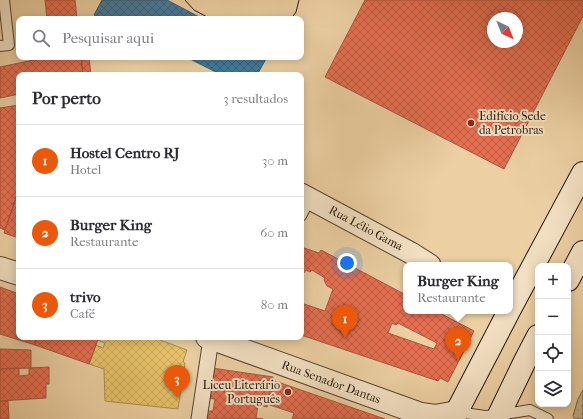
<!DOCTYPE html>
<html lang="pt">
<meta charset="utf-8">
<style>
body{margin:0;font-family:"IM FELL French Canon",serif;background:#f2f2f3;color:#2b2b33}
.controls{position:absolute;right:12px;bottom:12px;display:grid;overflow:hidden;border-radius:8px;box-shadow:0 2px 10px #0003}
.controls button{width:36px;height:36px;display:grid;place-items:center;padding:0;border:0;border-bottom:1px solid #e1e1e2;background:#fff;color:#2b2b33;font:20px sans-serif}
.compass{position:absolute;left:487px;top:12px;width:36px;height:36px;border-radius:50%;background:#fff;box-shadow:0 2px 10px #0003;rotate:137deg}
.you{position:absolute;left:347px;top:263px;width:14px;height:14px;margin:-10px;border:3px solid #fff;border-radius:50%;background:#1a73e8;box-shadow:0 0 0 6px #1a73e833}
.badge{display:grid;place-items:center;width:26px;height:26px;border-radius:50%;background:#ea580c;color:#fff;font-size:13px;font-weight:700}
.pin{position:absolute;translate:-50% -33px;filter:drop-shadow(0 1px 2px #0008)}
.pin::after{content:'';position:absolute;top:21px;width:14px;height:12px;background:inherit;clip-path:polygon(0 0,100% 0,50% 100%)}
.popup{position:absolute;left:403px;top:262px;width:110px;height:52px;box-sizing:border-box;display:grid;place-content:center;border-radius:8px;background:#fff;filter:drop-shadow(0 1px 3px #0005);font-size:13px;white-space:nowrap;color:#7c7c81}
.popup b{font-size:15px;color:#2b2b33}
.popup::after{content:'';position:absolute;left:50%;top:100%;margin-left:-8px;border:8px solid transparent;border-top-color:#fff}
.list{margin:0;padding:0;list-style:none}
h2{display:flex;justify-content:space-between;align-items:center;height:52px;margin:0;padding:0 16px;font-size:17px}
h2 small{font-size:13px;font-weight:400;color:#7c7c81}
.list li{display:grid;grid-template-columns:26px 1fr auto;gap:12px;align-items:center;box-sizing:border-box;height:72px;padding:0 16px;border-top:1px solid #e1e1e2}
.list b{display:block;font-size:15px;white-space:nowrap}
.list p{margin:0;font-size:13px;white-space:nowrap;color:#7c7c81}
.list em{font-size:13px;font-style:normal;color:#7c7c81}
.icon{flex:none;width:22px;height:22px;fill:none;stroke:currentColor;stroke-width:2;stroke-linecap:round;stroke-linejoin:round}
.map{position:relative;flex:none;width:583px;height:419px;overflow:hidden}
.search{position:absolute;background:#fff;box-shadow:0 2px 10px #0003;left:16px;top:16px;width:288px;height:44px;display:flex;align-items:center;gap:10px;box-sizing:border-box;padding:0 14px;border-radius:8px;color:#7c7c81;font-size:15px}
.panel{position:absolute;background:#fff;box-shadow:0 2px 10px #0003;left:16px;top:72px;width:288px;height:268px;border-radius:8px}
.map>svg:first-child{display:block}
.garden{fill:url(#garden-dots);stroke:#78644c}
.homes{fill:url(#homes-cross-hatch);stroke:#ae904e}
.shops{fill:url(#shops-cross-hatch);stroke:#ad553d;fill-rule:evenodd}
.public{fill:url(#public-cross-hatch);stroke:#3b5d72}
.lines{fill:none;stroke-linecap:round;stroke-linejoin:round}
.service-casing{stroke:#574532;stroke-width:12}
.pedestrian-casing{stroke:#574532;stroke-width:17}
.minor-casing{stroke:#574532;stroke-width:23}
.tertiary-casing{stroke:#574532;stroke-width:24}
.secondary-casing{stroke:#25170d;stroke-width:24}
.service{stroke:#f3e0c3;stroke-width:10}
.pedestrian{stroke:#f3e0c3;stroke-width:15}
.minor{stroke:#f3e0c3;stroke-width:21}
.tertiary{stroke:#f3e0c3;stroke-width:22}
.secondary{stroke:#f3e0c3;stroke-width:22}
.tram{stroke:#25170d;stroke-width:1}
.poi-dot{fill:#8f2418;stroke:#f3e0c3;stroke-width:1.5}
.labels{text-anchor:middle;dominant-baseline:central;stroke-width:4;stroke-linejoin:round;paint-order:stroke}
.poi-label{font-size:12px;fill:#25170d;stroke:#f3e0c3;text-anchor:start}
.street-label{font-size:12px;fill:#25170d;stroke:#f3e0c3}
</style>
<div class="map">
<svg width="583" height="419" viewBox="0 0 583 419">
<defs>
<pattern id="garden-dots" width="8" height="8" patternUnits="userSpaceOnUse"><rect width="8" height="8" fill="#cab18a"/><path d="M2 2h.1M6 6h.1" fill="none" stroke="#ad9876" stroke-width="1.8" stroke-linecap="round"/></pattern>
<pattern id="homes-cross-hatch" width="8" height="8" patternUnits="userSpaceOnUse"><rect width="8" height="8" fill="#e9c46a"/><path d="M0 0l8 8M0 8l8-8" fill="none" stroke="#c8a85b"/></pattern>
<pattern id="shops-cross-hatch" width="8" height="8" patternUnits="userSpaceOnUse"><rect width="8" height="8" fill="#e76f51"/><path d="M0 0l8 8M0 8l8-8" fill="none" stroke="#bb5a42"/></pattern>
<pattern id="public-cross-hatch" width="8" height="8" patternUnits="userSpaceOnUse"><rect width="8" height="8" fill="#457b9d"/><path d="M0 0l8 8M0 8l8-8" fill="none" stroke="#39647e"/></pattern>
</defs>
<rect width="100%" height="100%" fill="#ecd0a3"/>
<filter id="stains"><feTurbulence type="fractalNoise" baseFrequency=".005" numOctaves="4"/><feColorMatrix values="0 0 0 0 .2 0 0 0 0 .09 0 0 0 0 .02 0 0 0 .5 -.17"/></filter>
<radialGradient id="worn" r=".72"><stop offset=".6" stop-color="#630" stop-opacity="0"/><stop offset="1" stop-color="#630" stop-opacity=".3"/></radialGradient>
<path class="garden" d="M 583,390 L 583,419 L 575,419 L 573,416 L 578,399 Z"/>
<path class="homes" d="M 99,337 L 152,337 L 187,350 L 183,362 L 185,363 L 178,409 L 105,401 L 104,369 L 89,364 L 96,345 L 103,348 L 105,343 L 98,340 Z"/>
<path class="shops" d="M 45,0 L 75,0 L 77,19 L 47,19 Z
M 365,0 L 583,0 L 583,16 L 504,169 L 325,77 ZM 493,18 L 517,18 L 517,42 L 493,42 Z
M 48,57 L 81,57 L 83,75 L 19,75 L 19,94 L 0,98 L 0,67 Z
M 81,57 L 89,57 L 91,75 L 83,75 Z
M 19,105 L 19,189 L 5,230 L 0,228 L 0,108 Z
M 19,189 L 19,238 L 4,233 Z
M 301,247 L 319,253 L 321,250 L 406,295 L 406,311 L 436,311 L 474,331 L 448,382 L 440,378 L 438,381 L 301,335 L 301,303 L 325,311 L 333,289 L 327,286 L 324,280 L 325,278 L 312,270 L 310,272 L 306,270 L 303,274 L 301,273 ZM 392,323 L 396,325 L 398,323 L 437,343 L 434,349 L 388,333 Z
M 0,287 L 19,294 L 19,337 L 37,337 L 35,345 L 0,334 Z
M 37,337 L 99,337 L 89,364 L 35,345 Z
M 0,349 L 31,350 L 31,368 L 0,369 Z
M 49,367 L 49,384 L 46,384 L 46,398 L 0,401 L 0,369 L 19,368 L 19,376 L 29,375 L 29,368 Z
M 212,368 L 273,377 L 267,407 L 258,405 L 256,418 L 263,419 L 205,419 L 206,411 L 213,411 L 215,399 L 207,398 Z
M 272,380 L 385,419 L 292,419 L 294,413 L 267,404 Z
M 0,401 L 8,401 L 9,419 L 0,419 Z"/>
<path class="public" d="M 102,0 L 167,0 L 203,19 L 102,19 L 94,15 Z
M 186,57 L 267,57 L 257,75 L 217,75 L 218,73 Z"/>
<g class="lines">
<g class="service-casing">
<path id="service" d="M 0,46 L 9,45 L 4,0
M 301,216 L 310,199
M 457,412 L 485,416 L 499,415 L 530,410 L 548,419"/>
</g>
<g class="pedestrian-casing">
<path id="pedestrian" d="M 199,419 L 211,339"/>
</g>
<g class="minor-casing">
<path id="minor" d="M 301,194 L 411,253 L 430,265"/>
</g>
<g class="tertiary-casing">
<path id="tertiary" d="M 0,268 L 19,274
M 207,337 L 421,414 L 435,416 L 457,412"/>
</g>
<g class="secondary-casing">
<path id="secondary" d="M 568,280 L 583,252
M 510,309 L 583,173
M 453,419 L 509,311
M 497,419 L 525,361 L 538,336"/>
</g>
<use href="#service" class="service"/>
<use href="#pedestrian" class="pedestrian"/>
<use href="#minor" class="minor"/>
<use href="#tertiary" class="tertiary"/>
<use href="#secondary" class="secondary"/>
<path class="tram" d="M 185,0 L 194,10 L 211,19
M 291,19 L 296,12 L 299,0"/>
</g>
<g class="poi-dot">
<circle cx="471" cy="123" r="4"/>
<circle cx="288" cy="392" r="4"/>
</g>
<g class="labels">
<g class="poi-label">
<text x="479" y="116">Edifício Sede<tspan x="479" dy="14">da Petrobras</tspan></text>
<text x="280" y="385" text-anchor="end">Liceu Literário<tspan x="280" dy="14">Português</tspan></text>
</g>
<g class="street-label">
<text transform="translate(366 228) rotate(28)">Rua Lélio Gama</text>
<text transform="translate(331 382) rotate(20)">Rua Senador Dantas</text>
</g>
</g>
<rect width="100%" height="100%" filter="url(#stains)"/>
<rect width="100%" height="100%" fill="url(#worn)"/>
</svg>
<div class="controls">
<button>+</button>
<button>−</button>
<button><svg class="icon" aria-label="locate" viewBox="0 0 24 24"><circle cx="12" cy="12" r="6"/><path d="M12 2v4M12 18v4M2 12h4M18 12h4"/></svg></button>
<button><svg class="icon" aria-label="layers" viewBox="0 0 24 24"><path d="M12 4l9 5-9 5-9-5zM3 14l9 5 9-5"/></svg></button>
</div>
<svg class="compass" viewBox="-18 -18 36 36"><path d="M0-13l5 13h-10z" fill="#e53935"/><path d="M0 13l5-13h-10z" fill="#7c7c81"/></svg>
<div class="you"></div>
<div class="pin badge" style="left:345px;top:338px">1</div>
<div class="pin badge" style="left:458px;top:360px">2</div>
<div class="popup"><b>Burger King</b>Restaurante</div>
<div class="pin badge" style="left:177px;top:398px">3</div>
<div class="search"><svg class="icon" aria-label="search" viewBox="0 0 24 24"><circle cx="10" cy="10" r="6"/><path d="M15 15l6 6"/></svg>Pesquisar aqui</div>
<section class="panel">
<h2>Por perto<small>3 resultados</small></h2>
<ul class="list">
<li><span class="badge">1</span><div><b>Hostel Centro RJ</b><p>Hotel</p></div><em>30 m</em></li>
<li><span class="badge">2</span><div><b>Burger King</b><p>Restaurante</p></div><em>60 m</em></li>
<li><span class="badge">3</span><div><b>trivo</b><p>Café</p></div><em>80 m</em></li>
</ul>
</section>
</div>
